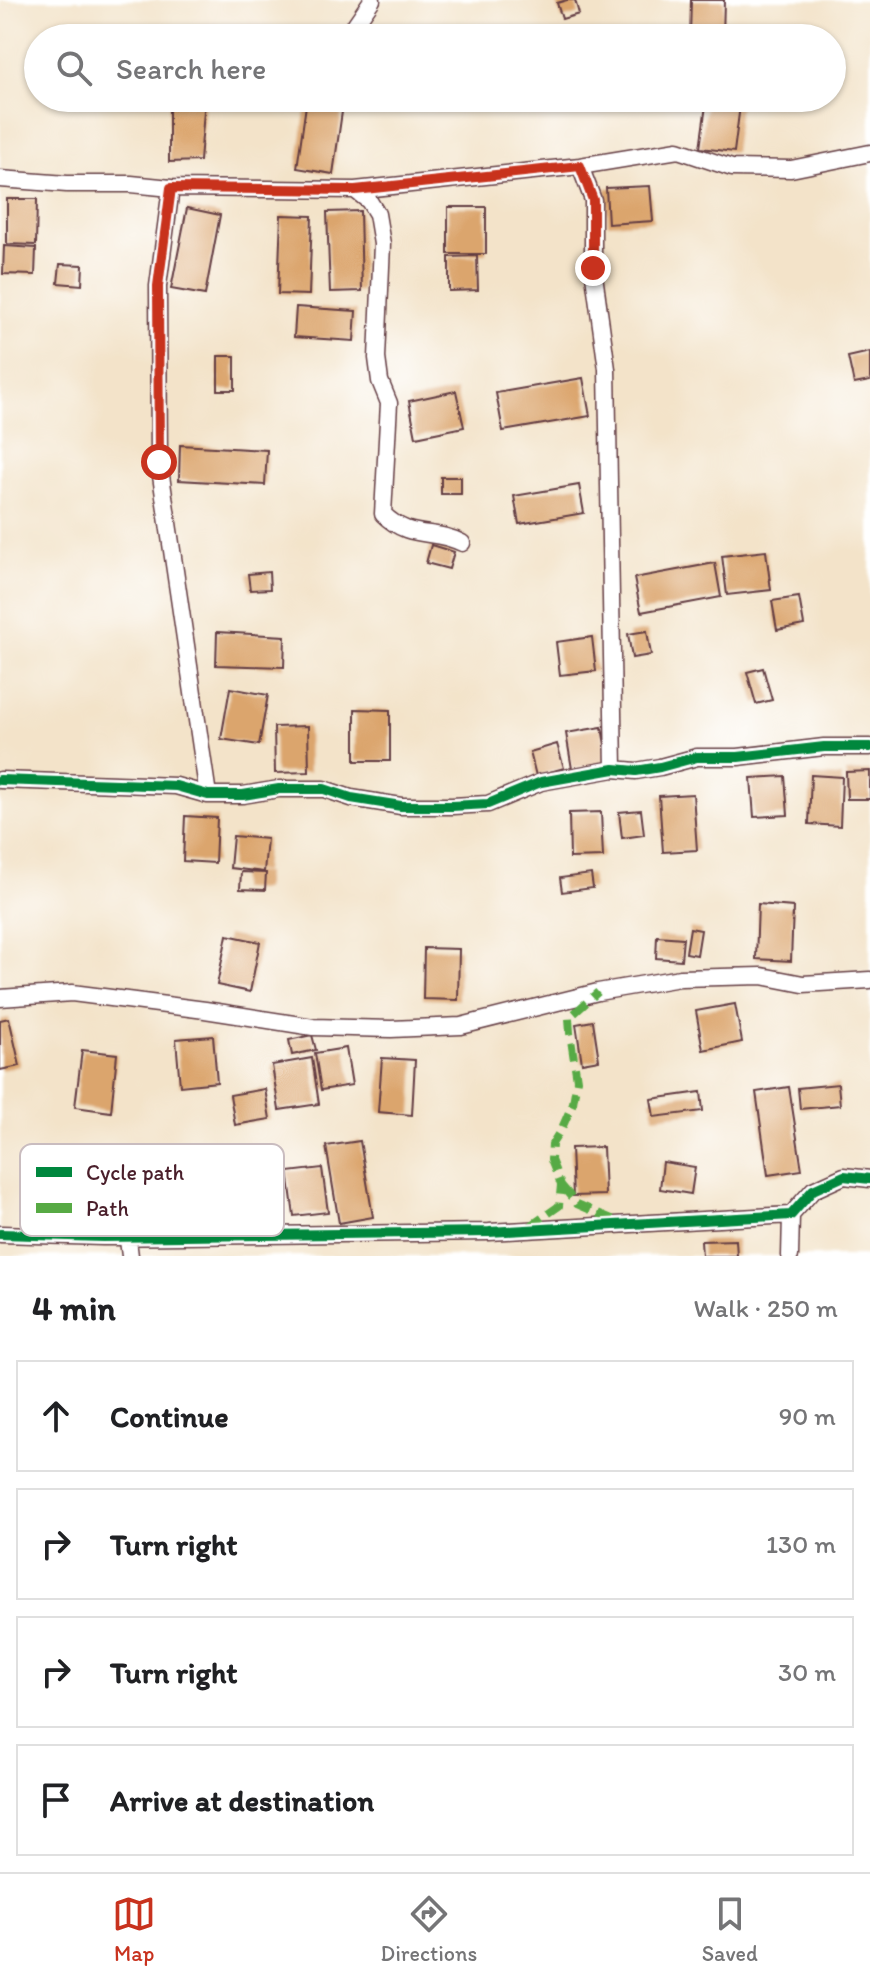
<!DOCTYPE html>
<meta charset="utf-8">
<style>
body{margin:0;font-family:Itim,sans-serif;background:#f2f2f2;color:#202124}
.stop{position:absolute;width:24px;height:24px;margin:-18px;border:6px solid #c8321e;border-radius:50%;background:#fff}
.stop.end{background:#c8321e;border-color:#fff;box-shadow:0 2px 8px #0008}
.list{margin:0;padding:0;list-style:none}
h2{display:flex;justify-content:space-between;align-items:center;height:104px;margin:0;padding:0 32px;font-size:34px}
h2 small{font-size:26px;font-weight:400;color:#757577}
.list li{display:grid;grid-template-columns:52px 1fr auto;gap:24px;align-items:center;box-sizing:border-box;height:112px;margin:0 16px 16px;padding:0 16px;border:2px solid #e0e0e0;border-radius:0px}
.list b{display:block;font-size:30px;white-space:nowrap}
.list em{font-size:26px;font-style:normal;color:#757577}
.icon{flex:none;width:44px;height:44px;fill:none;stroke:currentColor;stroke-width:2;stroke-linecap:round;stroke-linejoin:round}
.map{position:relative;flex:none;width:870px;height:1256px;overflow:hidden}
.search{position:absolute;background:#fff;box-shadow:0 2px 6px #0004;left:24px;right:24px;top:24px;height:88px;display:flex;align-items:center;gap:20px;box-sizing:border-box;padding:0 28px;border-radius:44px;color:#757577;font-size:30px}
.sheet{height:616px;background:#fff}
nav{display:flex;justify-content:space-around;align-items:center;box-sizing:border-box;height:112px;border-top:2px solid #e0e0e0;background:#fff;font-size:22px;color:#757577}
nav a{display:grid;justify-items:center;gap:4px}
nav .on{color:#c8321e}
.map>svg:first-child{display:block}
.building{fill:#dba56d}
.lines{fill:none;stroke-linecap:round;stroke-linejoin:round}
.minor-casing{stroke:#633c43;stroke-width:19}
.minor{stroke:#fff;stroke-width:16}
.quiet{stroke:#57aa44;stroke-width:8;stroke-dasharray:16 8;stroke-linecap:butt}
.cycleway-casing{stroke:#fff;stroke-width:15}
.cycleway{stroke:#00873e;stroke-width:10}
.route{stroke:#c8321e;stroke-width:10}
.key{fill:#fff;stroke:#c9bcbf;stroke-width:2}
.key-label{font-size:22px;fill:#4a1f2b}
</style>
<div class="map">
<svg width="870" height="1256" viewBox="0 0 870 1256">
<rect width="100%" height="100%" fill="#fff"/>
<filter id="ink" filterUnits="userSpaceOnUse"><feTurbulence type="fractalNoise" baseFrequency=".0125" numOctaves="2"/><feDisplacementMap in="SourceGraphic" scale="16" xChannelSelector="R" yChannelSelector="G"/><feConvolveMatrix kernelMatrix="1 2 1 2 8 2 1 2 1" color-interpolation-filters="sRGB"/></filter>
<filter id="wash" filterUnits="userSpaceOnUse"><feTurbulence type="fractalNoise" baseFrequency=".006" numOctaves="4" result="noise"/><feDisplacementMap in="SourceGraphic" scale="32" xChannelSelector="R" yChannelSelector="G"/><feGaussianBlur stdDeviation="1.8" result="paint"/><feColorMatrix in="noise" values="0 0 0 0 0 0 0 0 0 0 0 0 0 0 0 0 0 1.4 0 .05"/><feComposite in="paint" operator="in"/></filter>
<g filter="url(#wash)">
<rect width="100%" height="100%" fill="#f3e3c9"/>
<g id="blocks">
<path class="building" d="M 567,0 L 575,0 L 579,14 L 562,19 L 557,3 Z
M 691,0 L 724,0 L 723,38 L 690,38 Z
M 169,98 L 205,98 L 200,161 L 169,162 Z
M 307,98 L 344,98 L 333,174 L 297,168 Z
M 707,98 L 741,98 L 734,152 L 700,148 Z
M 650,186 L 653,221 L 608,224 L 606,188 Z
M 7,199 L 37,199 L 36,245 L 7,244 Z
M 448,207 L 486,207 L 486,254 L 448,254 Z
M 187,208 L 220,215 L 205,295 L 171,289 Z
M 360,211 L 362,291 L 330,292 L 327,212 Z
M 281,215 L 312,216 L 309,295 L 278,294 Z
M 4,246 L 36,248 L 35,275 L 3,274 Z
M 477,256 L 478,290 L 449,291 L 449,257 Z
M 60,264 L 83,265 L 82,285 L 58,283 Z
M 296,307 L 356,311 L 354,341 L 294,337 Z
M 870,352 L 870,381 L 854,384 L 848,357 Z
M 218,356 L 235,356 L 235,390 L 218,390 Z
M 583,378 L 590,416 L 503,431 L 496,393 Z
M 456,391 L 464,427 L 416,437 L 409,401 Z
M 180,445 L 267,450 L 265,485 L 179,480 Z
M 441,477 L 461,477 L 461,494 L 441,494 Z
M 579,485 L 584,513 L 519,524 L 514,496 Z
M 431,545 L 454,552 L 449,569 L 426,563 Z
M 766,551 L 771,590 L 727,595 L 722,556 Z
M 715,563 L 721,597 L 641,612 L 634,578 Z
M 269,572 L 270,589 L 250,590 L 248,574 Z
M 799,597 L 804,625 L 777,630 L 772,601 Z
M 647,631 L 651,655 L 632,658 L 628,634 Z
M 217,632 L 285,636 L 284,667 L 216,665 Z
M 592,637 L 596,671 L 560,675 L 556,642 Z
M 763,668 L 772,700 L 756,704 L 747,672 Z
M 230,688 L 268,695 L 259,745 L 221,739 Z
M 355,709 L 390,710 L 390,761 L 355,761 Z
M 308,726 L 309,772 L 275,773 L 274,727 Z
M 602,727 L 608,763 L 572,769 L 566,733 Z
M 557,744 L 564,768 L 536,776 L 530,752 Z
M 870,771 L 870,799 L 847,799 L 846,772 Z
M 811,775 L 842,777 L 840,826 L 809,824 Z
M 785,776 L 788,815 L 754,817 L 751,778 Z
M 693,794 L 697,850 L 663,852 L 659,796 Z
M 641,810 L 644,835 L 622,838 L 619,812 Z
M 601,812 L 603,857 L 570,858 L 569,813 Z
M 185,816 L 217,818 L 215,863 L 183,861 Z
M 233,836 L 267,839 L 264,872 L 230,868 Z
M 241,872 L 266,873 L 265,890 L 240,889 Z
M 591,874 L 593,888 L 562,892 L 560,878 Z
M 758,904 L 793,907 L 791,961 L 756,959 Z
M 690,928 L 701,930 L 697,955 L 686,953 Z
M 227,935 L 260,942 L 250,992 L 217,985 Z
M 657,936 L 683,938 L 681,960 L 656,958 Z
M 424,948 L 459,949 L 458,1000 L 423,999 Z
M 735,1004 L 742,1042 L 703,1050 L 696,1011 Z
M 9,1018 L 20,1066 L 0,1070 L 0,1020 Z
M 593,1021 L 599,1060 L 582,1063 L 576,1024 Z
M 312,1035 L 316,1050 L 292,1055 L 289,1040 Z
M 213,1036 L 217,1082 L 180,1086 L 176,1039 Z
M 346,1048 L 352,1085 L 321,1090 L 315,1053 Z
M 82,1050 L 117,1054 L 111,1112 L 75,1107 Z
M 312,1058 L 319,1104 L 279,1110 L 272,1065 Z
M 382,1058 L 415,1060 L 412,1115 L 378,1112 Z
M 838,1084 L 840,1105 L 800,1109 L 798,1088 Z
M 789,1087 L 802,1170 L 768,1175 L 756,1092 Z
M 265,1089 L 270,1119 L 235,1125 L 230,1095 Z
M 701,1092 L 703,1111 L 654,1117 L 651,1099 Z
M 360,1141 L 373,1217 L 339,1223 L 326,1146 Z
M 603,1147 L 605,1195 L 573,1196 L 571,1148 Z
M 663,1162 L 695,1167 L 691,1194 L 660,1189 Z
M 322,1168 L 328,1212 L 294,1216 L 288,1172 Z
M 736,1240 L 737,1256 L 702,1256 L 701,1241 Z"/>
</g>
</g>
<g filter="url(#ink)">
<use href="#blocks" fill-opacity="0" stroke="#633c43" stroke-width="2"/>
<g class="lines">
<g class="minor-casing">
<path id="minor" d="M 346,38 L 372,0
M 580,166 L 593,200 L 593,268 L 607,369 L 614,769
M 0,179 L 67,184 L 131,184 L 171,188 L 355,190 L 580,166 L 678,150 L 732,168 L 791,169 L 870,153
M 171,188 L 158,286 L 159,462 L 208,795
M 355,190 L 369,201 L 377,214 L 382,244 L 377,358 L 380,381 L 389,403 L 383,514 C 410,541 434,528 462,543
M 0,780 L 176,786 L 208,795 L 243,795 L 279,789 L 324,789 L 351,798 L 401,806 L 452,806 L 488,804 L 541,782 L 614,769 L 636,771 L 660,767 L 697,757 L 738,757 L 824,747 L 870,747
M 0,998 L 72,993 L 205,1010 L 313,1027 L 391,1029 L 461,1026 L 598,992 L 680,978 L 762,976 L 803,984 L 870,980
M 126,1224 L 130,1256
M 0,1234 L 103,1237 L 489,1232 L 791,1215 L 813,1190 L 844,1176 L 870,1179
M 790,1256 L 791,1215"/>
</g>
<use href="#minor" class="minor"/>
<path class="quiet" d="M 561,1185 L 577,1204 L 614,1220
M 529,1227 L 559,1206 L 561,1185 L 551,1160 L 552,1144 L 562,1128 L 573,1103 L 577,1080 L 570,1033 L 569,1018 L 598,992"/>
<g class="cycleway-casing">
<path id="cycleway" d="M 0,780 L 176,786 L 208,795 L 243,795 L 279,789 L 324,789 L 351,798 L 401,806 L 452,806 L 488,804 L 541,782 L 614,769 L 636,771 L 660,767 L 697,757 L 738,757 L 824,747 L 870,747
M 0,1234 L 103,1237 L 489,1232 L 791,1215 L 813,1190 L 844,1176 L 870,1179"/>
</g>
<use href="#cycleway" class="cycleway"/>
</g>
</g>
<g class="lines" filter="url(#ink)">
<path class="route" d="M 159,462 L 158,286 L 171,188 L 355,190 L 580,166 L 593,200 L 593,268"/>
</g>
<rect x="20" y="1144" width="264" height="92" rx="12" class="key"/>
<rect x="36" y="1167" width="36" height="10" fill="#00873e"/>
<rect x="36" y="1203" width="36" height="10" fill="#57aa44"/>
<g class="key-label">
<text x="86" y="1180">Cycle path</text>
<text x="86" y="1216">Path</text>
</g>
</svg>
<div class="stop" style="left:159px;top:462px"></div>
<div class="stop end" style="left:593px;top:268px"></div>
<div class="search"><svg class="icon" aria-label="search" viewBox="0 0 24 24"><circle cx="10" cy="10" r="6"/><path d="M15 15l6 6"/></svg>Search here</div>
</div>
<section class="sheet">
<h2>4 min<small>Walk · 250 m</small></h2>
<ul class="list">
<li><svg class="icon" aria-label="ahead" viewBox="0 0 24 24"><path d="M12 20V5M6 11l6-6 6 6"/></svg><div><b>Continue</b></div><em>90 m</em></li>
<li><svg class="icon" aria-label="right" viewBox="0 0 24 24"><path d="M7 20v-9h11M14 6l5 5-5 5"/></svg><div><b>Turn right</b></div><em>130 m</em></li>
<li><svg class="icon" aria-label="right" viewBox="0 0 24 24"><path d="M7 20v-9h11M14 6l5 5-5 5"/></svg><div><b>Turn right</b></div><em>30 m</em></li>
<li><svg class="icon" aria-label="arrive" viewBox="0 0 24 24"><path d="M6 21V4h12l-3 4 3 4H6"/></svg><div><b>Arrive at destination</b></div></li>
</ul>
</section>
<nav>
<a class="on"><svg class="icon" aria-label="map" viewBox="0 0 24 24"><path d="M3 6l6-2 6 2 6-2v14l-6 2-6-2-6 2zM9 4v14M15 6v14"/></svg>Map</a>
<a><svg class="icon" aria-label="directions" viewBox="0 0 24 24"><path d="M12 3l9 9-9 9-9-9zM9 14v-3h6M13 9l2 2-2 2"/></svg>Directions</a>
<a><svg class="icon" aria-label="saved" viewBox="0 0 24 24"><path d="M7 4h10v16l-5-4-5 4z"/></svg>Saved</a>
</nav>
